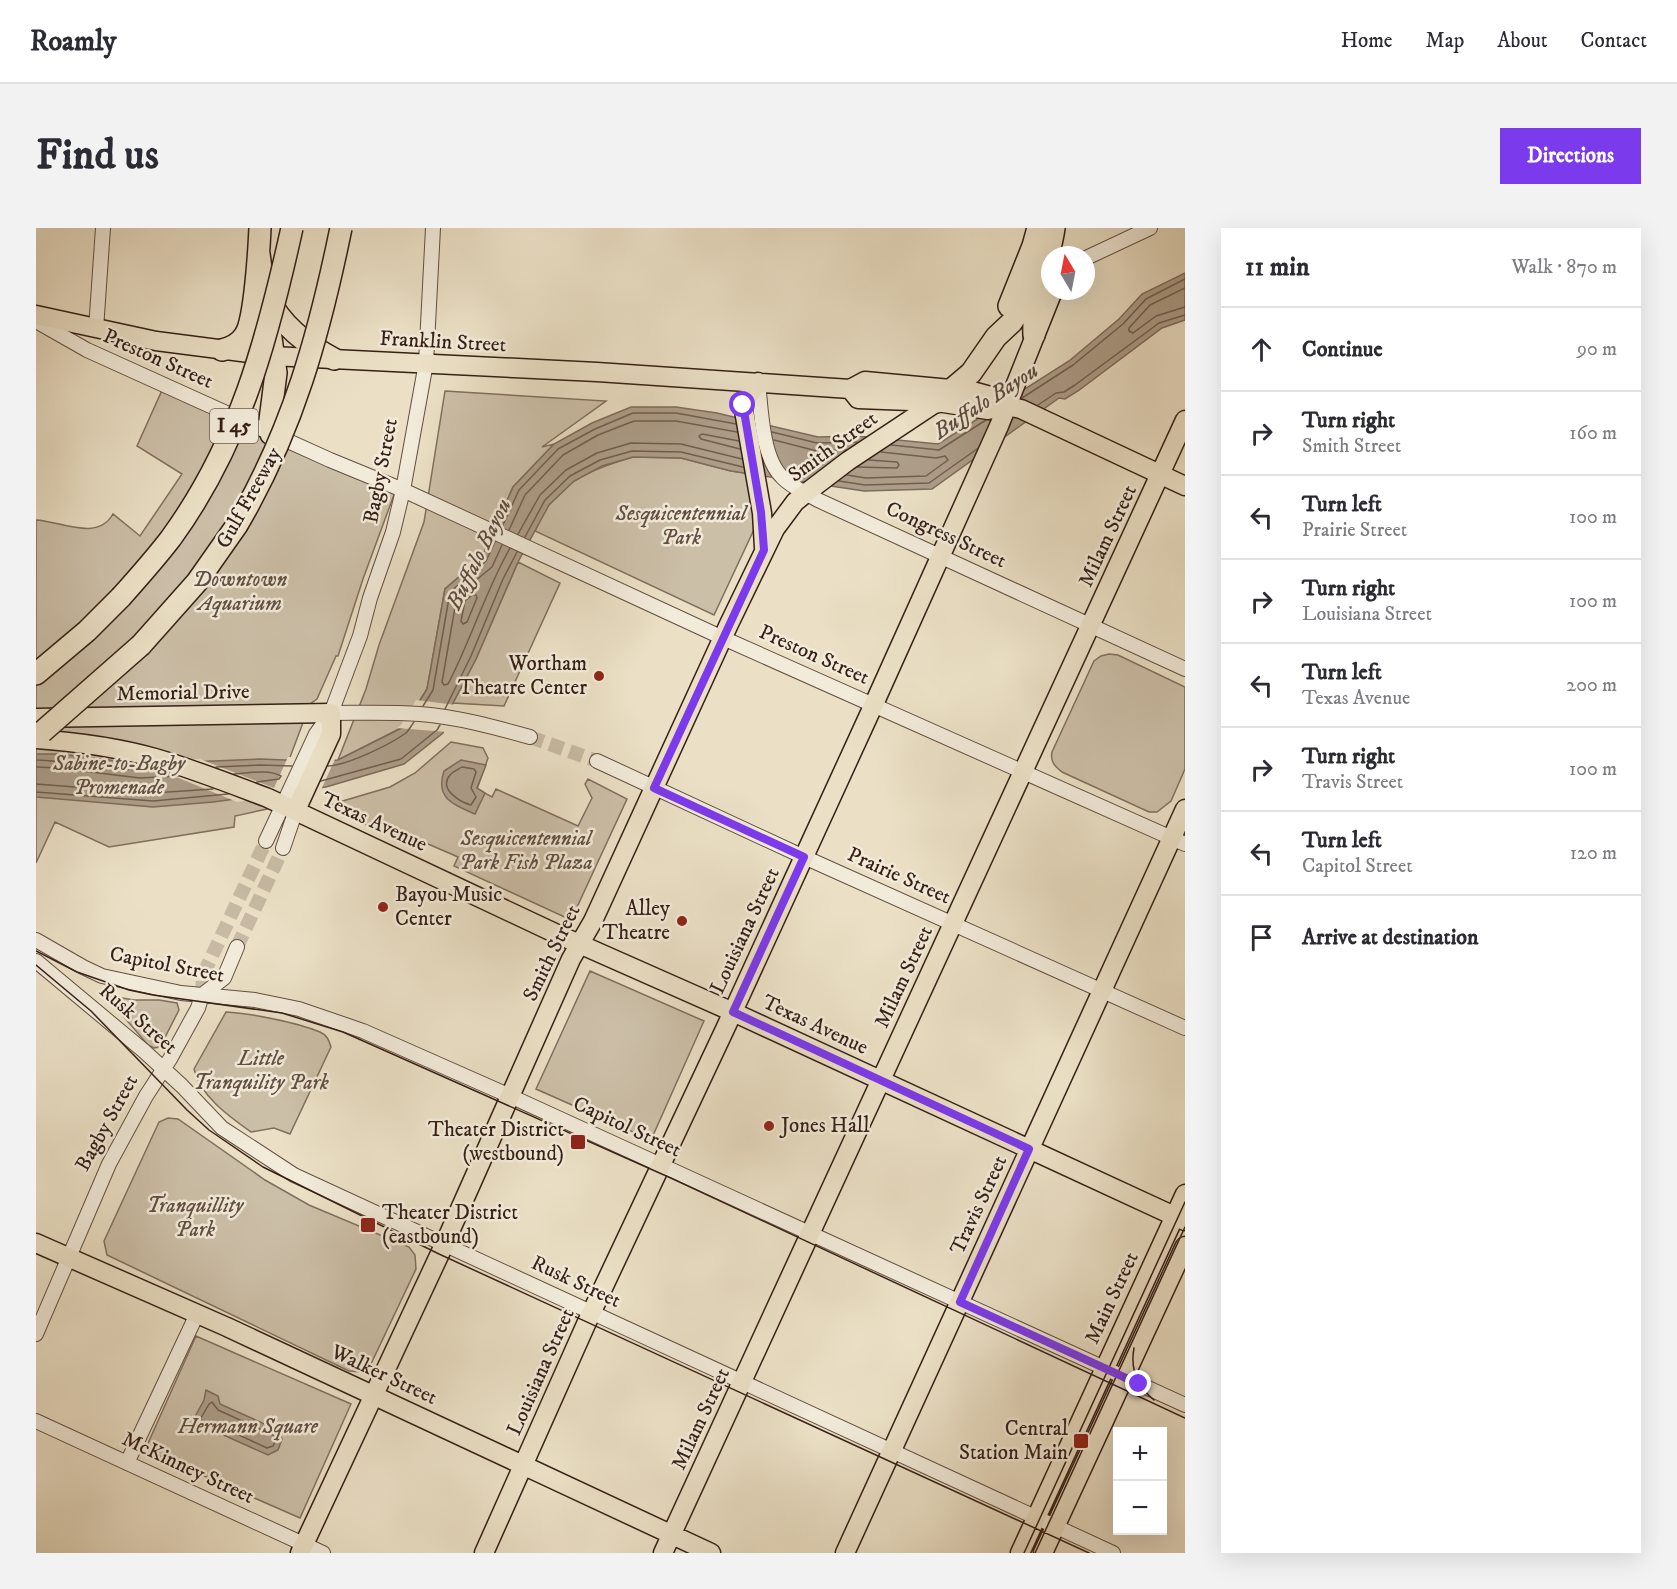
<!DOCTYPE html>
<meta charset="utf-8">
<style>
body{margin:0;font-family:"IM FELL DW Pica",serif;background:#f2f2f3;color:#2b2b33}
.controls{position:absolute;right:18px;bottom:18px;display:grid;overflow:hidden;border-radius:0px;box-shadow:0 6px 24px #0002}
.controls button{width:54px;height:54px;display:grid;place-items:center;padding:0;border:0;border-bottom:2px solid #e1e1e2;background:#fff;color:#2b2b33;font:30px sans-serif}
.compass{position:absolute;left:1005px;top:18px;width:54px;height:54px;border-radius:50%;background:#fff;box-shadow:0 6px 24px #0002;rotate:350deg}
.stop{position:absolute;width:18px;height:18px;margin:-14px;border:4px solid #7c3aed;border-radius:50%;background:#fff}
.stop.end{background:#7c3aed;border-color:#fff;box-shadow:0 2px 6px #0008}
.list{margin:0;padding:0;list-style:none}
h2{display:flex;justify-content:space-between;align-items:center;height:78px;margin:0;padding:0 24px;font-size:26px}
h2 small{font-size:20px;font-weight:400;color:#7c7c81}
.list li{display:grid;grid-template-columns:39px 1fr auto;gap:18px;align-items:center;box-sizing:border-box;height:84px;padding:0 24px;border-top:2px solid #e1e1e2}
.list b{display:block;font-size:22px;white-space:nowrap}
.list p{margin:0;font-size:20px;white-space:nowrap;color:#7c7c81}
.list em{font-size:20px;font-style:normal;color:#7c7c81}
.icon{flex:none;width:33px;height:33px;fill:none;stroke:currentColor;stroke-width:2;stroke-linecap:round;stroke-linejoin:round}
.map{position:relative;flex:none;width:1149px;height:1325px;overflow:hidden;border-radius:0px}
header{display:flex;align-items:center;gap:36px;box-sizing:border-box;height:84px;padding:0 30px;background:#fff;border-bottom:2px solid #e1e1e2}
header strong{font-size:28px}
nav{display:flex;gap:33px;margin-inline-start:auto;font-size:21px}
.intro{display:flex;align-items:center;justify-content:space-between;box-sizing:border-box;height:144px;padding:0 36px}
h1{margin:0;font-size:42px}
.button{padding:15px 27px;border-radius:0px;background:#7c3aed;color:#fff;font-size:21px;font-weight:700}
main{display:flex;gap:36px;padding:0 36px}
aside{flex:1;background:#fff;border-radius:0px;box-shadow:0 6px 24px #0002}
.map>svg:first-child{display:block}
.green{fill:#ccbfa8;stroke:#806f5f;stroke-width:1.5}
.water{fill:#ad9e8a;stroke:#7d6b5c;stroke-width:1.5}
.pier{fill:#ebe0c6}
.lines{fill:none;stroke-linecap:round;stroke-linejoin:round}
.shore{stroke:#715e50;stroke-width:1.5}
.minor-tunnel{stroke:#c7b9a3;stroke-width:14;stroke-dasharray:14 7;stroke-linecap:butt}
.minor-casing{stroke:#624f42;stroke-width:16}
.major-casing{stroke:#351f16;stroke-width:21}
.highway-casing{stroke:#351f16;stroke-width:24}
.minor{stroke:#f2ebda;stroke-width:14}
.major{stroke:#ebe0c6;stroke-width:18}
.highway{stroke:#ebe0c6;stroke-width:21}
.tram{stroke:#351f16;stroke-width:1.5}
.highway-bridge-casing{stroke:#351f16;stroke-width:24;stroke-linecap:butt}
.highway-bridge{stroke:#ebe0c6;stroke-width:21}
.route{stroke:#7c3aed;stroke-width:8}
.poi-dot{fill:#8f2418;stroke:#f2ebda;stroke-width:2}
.labels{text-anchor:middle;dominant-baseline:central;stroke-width:5;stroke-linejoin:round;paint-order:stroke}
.shield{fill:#f2ebda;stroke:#6e5c51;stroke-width:1.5}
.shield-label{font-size:20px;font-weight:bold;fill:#351f16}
.street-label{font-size:21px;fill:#351f16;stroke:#f2ebda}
.park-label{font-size:21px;font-style:italic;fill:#624f42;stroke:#f2ebda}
.poi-label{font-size:21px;fill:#351f16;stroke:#f2ebda;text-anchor:end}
.water-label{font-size:22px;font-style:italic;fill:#5f4b3f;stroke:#f2ebda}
</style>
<header>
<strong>Roamly</strong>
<nav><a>Home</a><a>Map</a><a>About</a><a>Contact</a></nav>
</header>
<div class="intro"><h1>Find us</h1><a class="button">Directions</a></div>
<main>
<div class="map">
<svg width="1149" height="1325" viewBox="0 0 1149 1325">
<rect width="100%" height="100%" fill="#ebe0c6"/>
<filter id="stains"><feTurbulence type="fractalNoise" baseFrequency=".00333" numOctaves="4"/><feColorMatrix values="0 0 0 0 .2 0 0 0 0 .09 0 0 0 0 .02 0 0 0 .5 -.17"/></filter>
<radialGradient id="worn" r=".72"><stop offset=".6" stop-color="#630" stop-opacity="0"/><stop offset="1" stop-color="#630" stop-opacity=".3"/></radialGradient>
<path class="green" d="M 127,160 L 359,264 L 327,351 L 302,428 L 300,428 L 281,471 L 274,476 L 253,532 L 231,581 L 199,588 L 198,599 L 73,619 L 19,594 L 0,635 L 0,292 C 25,293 61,314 77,286 L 104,308 L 146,246 L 101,218 Z
M 409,163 L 570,173 L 506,219 L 518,216 L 477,259 L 446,329 L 409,361 L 391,461 L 367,499 L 302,532 L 330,461 L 343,417 L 388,294 Z
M 597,229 L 645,230 L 695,243 L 716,246 L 721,295 L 678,387 L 499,303 C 503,295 507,286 512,278 C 531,250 566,238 597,229 Z
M 482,334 L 524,355 L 468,478 L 417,475 L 440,431 Z
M 1073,426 L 1082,427 L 1149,459 L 1149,541 L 1135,573 L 1121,584 L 1113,584 L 1026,544 C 1019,538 1014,534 1016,524 L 1058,433 L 1065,428 Z
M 415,514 L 447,520 L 452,530 L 441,561 L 456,569 L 460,561 L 542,598 L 556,570 L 549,556 L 552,551 L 591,571 L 535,692 L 418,638 L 422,629 L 355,600 L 340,601 L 290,578 L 354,559 L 379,545 Z
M 554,743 L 668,793 L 615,912 L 500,861 Z
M 69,767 L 98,772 L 123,772 L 141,775 L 143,782 L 124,819 L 118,820 L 112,817 Z
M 190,784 C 213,785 263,795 284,804 C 291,807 293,812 295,819 L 254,906 L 238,900 L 215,904 C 194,889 164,868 158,841 Z
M 132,890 L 142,891 L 229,952 L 273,977 L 373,1019 L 379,1027 L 380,1041 L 334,1138 L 326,1144 L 313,1143 L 71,1027 L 68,1013 L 123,894 Z
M 160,1108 L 315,1176 L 264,1290 L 109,1222 Z"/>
<path class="water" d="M 1149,45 L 1149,92 L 1126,100 L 1042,163 L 1029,171 L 1023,170 L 896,261 L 828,263 L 695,243 L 645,230 L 597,229 L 566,238 L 538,253 L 513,277 L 482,334 L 440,431 L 417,475 L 407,505 L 368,536 L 290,559 L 177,574 L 117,579 L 0,569 L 0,526 L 23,526 L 106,536 L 224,531 L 274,533 L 302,532 L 368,499 L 391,461 L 409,361 L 446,329 L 477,259 L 518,216 L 556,195 L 595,179 L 640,179 L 681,185 L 782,209 L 821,208 L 902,216 L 1033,133 L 1083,91 L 1106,66 Z
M 425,532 L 450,537 L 441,560 L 449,565 L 439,586 C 417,577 399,570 408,543 Z
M 170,1162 L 182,1168 L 184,1176 L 242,1202 L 246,1211 L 242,1222 L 232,1227 L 172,1200 L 165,1202 L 154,1198 L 168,1172 Z"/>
<path class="pier" d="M 380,472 L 420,477 L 411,504 L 361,500 L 365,497 Z
M 252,529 L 300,529 L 285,562 L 201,574 L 116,539 L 86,531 L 106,533 L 164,531 L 238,560 Z"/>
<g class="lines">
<path class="shore" d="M 1149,60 L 1114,77 L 1093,100 L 1093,103 L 1097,105 L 1120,88 L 1149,79
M 986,170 L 1037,137 L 1087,96 L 1110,71 L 1149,51
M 1002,177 L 1020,165 L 1028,164 L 1039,157 L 1123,95 L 1149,87
M 736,204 L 781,215 L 821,214
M 738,212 L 781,223 L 810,222
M 703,213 L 666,206 L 663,208 L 665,211 L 704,221
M 855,217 L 903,222 L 950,192
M 821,239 L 861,240 L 863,237 L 861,234 L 833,232
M 811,247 L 830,250 L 890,248 L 912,232 L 909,228 L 900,230 L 845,224
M 803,253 L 829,257 L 893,255 L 941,221
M 466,299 L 483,262 L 522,221 L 559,201 L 597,185 L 640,185 L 700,196
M 473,302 L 489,267 L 527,227 L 562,207 L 598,193 L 640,193 L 701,204
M 482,306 L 504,267 L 530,242 L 561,225 L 595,215 L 645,216 L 706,231
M 489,309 L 509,272 L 534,248 L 564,232 L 596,223 L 645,224 L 707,239
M 466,317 L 456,339 L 421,368 L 406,454 L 408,457 L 412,456 C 435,412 449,364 474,320
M 436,367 L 440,367 L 441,370 L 431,394 L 427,396 L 425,393 L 429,373 Z
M 387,478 L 397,462 L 414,364 L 450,333 L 459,314
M 409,481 L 435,428 L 467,351 L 481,324
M 0,532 C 40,533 81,544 122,542
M 292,538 C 312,537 353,517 370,505 C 373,502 375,498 378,494
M 0,539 L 22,540 L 104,550 L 142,548
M 180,539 L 224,537 L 256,538
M 426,539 L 438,541 L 440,544 L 435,560 L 440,569 L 435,577 C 424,574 402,561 414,547 C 416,544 423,541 426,539 Z
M 198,546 C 212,545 233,541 245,548 L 243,551 L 221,554
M 285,553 L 365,531 L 401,502 L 404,497
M 0,556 L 117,565 L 177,561
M 0,564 L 117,573 L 192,566
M 176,1174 L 182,1182 L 237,1207 L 240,1211 L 237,1218 L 231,1220 L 175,1194 L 166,1194 L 165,1190 L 173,1176 Z"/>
<path class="minor-tunnel" d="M 494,509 L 561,533
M 201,719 L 247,620
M 166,767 L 167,747 L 230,613"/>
<g class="minor-casing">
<path id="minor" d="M 1050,30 L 1114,0
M 0,93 L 51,122 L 294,232 L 367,262 L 687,410 L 1149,616
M 60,101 L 67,0
M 722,154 C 725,181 726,230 746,249 C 755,259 770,265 782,272 L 1149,441
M 295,485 C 325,485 355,484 384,486 C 422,489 458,499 494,509
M 561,533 L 768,629 L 1149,800
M 230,613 L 280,506 L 295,485 L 324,408 L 334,370 L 357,304 L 367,262 L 390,135 L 397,0
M 247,620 L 260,582
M 0,712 L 47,739 L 66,748 L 145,765 L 219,772 L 263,781 L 327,803 L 474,868 L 1149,1177
M 0,733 L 108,823 L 146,858 L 186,900 L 258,947 L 1077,1325
M 0,1106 L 73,936 L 110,868 L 134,831 L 162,780 L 166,767 L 188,750 L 201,719
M 0,1193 L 287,1325
M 91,1235 L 161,1086"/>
</g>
<g class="major-casing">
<path id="major" d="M 0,87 L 120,113 L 236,128 L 561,144 L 814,161 L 829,153 L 936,163 L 958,169 L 970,178
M 722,154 L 707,177 L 726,285 L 728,320
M 814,161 L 822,171 L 901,174 L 952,182 L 970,178 L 985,181 L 1149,258
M 0,490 L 295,485 L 295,506 L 260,582
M 0,511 C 40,514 80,519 119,530 C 157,541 195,556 232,570 L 523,707 L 697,784 L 1149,993
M 0,1015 L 191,1099 L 675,1325
M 264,1325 L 408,1017 L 535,731 L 557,693 L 693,396 L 739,301 L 759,274 L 770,265 L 812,233 L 901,174
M 448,1325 L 551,1094 L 689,801 L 838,476 L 963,198 L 1017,63
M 627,1325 L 1149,192
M 809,1325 L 1149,581
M 984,1325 L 1149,966
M 1007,1325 L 1149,1018"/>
</g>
<g class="highway-casing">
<path id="highway" d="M 223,26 L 240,145 L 234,192 L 235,206
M 231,67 C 244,97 270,116 298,131
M 973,78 L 997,18 L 1002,0
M 998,107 C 996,71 1013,36 1018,0
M 186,122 C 194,120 204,115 209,107 C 219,92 223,21 224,0
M 901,174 L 935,145 L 960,109 L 976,94 L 1008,43
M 105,417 L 161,354 L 201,297
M 0,446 L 51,403 L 85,369"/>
</g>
<use href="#minor" class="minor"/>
<use href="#major" class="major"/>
<use href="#highway" class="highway"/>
<path class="tram" d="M 0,723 L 41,744 L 93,762 L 117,767 L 246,785 L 307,804 L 637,951 L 1149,1190
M 0,737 L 55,783 L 151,882 L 173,902 L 227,939 L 403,1026 L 1053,1325
M 1098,1120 C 1094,1141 1101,1158 1118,1172
M 988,1325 L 1149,974
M 999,1325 L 1149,999"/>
<g class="highway-bridge-casing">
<path id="highway-bridge" d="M 201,297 C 257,202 283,107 305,0
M 85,369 C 102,350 119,331 135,310 C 204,215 231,113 256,0
M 6,504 L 105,417"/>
</g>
<use href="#highway-bridge" class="highway-bridge"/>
</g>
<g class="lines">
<path class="route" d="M 707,177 L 725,284 L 728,322 L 618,560 L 768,629 L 697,784 L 993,921 L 924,1074 L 1103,1156"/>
</g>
<g class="poi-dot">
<circle cx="563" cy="448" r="6"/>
<circle cx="347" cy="679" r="6"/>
<circle cx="646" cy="693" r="6"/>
<circle cx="733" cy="898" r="6"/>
<rect x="534" y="906" width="16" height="16" rx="3"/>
<rect x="324" y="989" width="16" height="16" rx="3"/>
<rect x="1037" y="1205" width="16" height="16" rx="3"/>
</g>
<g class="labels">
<rect class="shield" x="174" y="181" width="48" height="34" rx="4.5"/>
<g class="shield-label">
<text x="198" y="198">I 45</text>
</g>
<g class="street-label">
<text transform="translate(407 114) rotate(3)">Franklin Street</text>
<text transform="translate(122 131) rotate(24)">Preston Street</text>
<text transform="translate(797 219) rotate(-36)">Smith Street</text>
<text transform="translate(345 243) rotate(-79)">Bagby Street</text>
<text transform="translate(213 270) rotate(-61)">Gulf Freeway</text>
<text transform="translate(910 307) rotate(25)">Congress Street</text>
<text transform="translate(1072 308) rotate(-65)">Milam Street</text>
<text transform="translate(778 427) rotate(24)">Preston Street</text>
<text transform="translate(147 465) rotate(-1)">Memorial Drive</text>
<text transform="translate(338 594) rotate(25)">Texas Avenue</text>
<text transform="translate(863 648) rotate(24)">Prairie Street</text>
<text transform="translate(709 703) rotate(-65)">Louisiana Street</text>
<text transform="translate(516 725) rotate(-64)">Smith Street</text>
<text transform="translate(131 737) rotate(11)">Capitol Street</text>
<text transform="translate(868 749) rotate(-65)">Milam Street</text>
<text transform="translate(102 791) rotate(41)">Rusk Street</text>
<text transform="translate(779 797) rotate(25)">Texas Avenue</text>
<text transform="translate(71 895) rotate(-61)">Bagby Street</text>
<text transform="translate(591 899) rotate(25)">Capitol Street</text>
<text transform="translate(943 977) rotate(-65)">Travis Street</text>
<text transform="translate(540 1054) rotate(25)">Rusk Street</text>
<text transform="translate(1076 1070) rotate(-65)">Main Street</text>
<text transform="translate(505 1144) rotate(-66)">Louisiana Street</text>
<text transform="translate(348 1147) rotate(25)">Walker Street</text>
<text transform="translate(665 1191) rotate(-65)">Milam Street</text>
<text transform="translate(152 1240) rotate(25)">McKinney Street</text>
</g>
<g class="park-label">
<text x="645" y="286">Sesquicentennial<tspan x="645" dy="24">Park</tspan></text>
<text x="204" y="352">Downtown<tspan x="204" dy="24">Aquarium</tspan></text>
<text x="83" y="536">Sabine-to-Bagby<tspan x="83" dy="24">Promenade</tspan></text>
<text x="490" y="611">Sesquicentennial<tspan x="490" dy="24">Park Fish Plaza</tspan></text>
<text x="225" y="831">Little<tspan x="225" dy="24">Tranquility Park</tspan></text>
<text x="159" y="978">Tranquillity<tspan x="159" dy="24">Park</tspan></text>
<text x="212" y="1199">Hermann Square</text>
</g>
<g class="poi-label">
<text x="551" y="436">Wortham<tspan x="551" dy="24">Theatre Center</tspan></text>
<text x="359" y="667" text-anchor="start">Bayou Music<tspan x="359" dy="24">Center</tspan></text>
<text x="634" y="681">Alley<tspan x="634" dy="24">Theatre</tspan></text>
<text x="745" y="898" text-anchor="start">Jones Hall</text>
<text x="528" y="902">Theater District<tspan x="528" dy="24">(westbound)</tspan></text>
<text x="346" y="985" text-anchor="start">Theater District<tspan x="346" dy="24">(eastbound)</tspan></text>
<text x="1032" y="1201">Central<tspan x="1032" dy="24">Station Main</tspan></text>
</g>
<g class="water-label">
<text transform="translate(950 173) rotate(-33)">Buffalo Bayou</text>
<text transform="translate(443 326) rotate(-64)">Buffalo Bayou</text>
</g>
</g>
<rect width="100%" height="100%" filter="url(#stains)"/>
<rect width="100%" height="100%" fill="url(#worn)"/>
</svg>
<div class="controls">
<button>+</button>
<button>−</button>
</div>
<svg class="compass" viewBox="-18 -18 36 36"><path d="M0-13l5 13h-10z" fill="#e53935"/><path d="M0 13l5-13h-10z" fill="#7c7c81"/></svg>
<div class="stop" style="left:707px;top:177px"></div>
<div class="stop end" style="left:1103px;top:1156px"></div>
</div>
<aside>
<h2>11 min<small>Walk · 870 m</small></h2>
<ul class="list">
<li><svg class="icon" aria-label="ahead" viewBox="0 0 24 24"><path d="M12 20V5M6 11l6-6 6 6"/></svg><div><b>Continue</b></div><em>90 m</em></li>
<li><svg class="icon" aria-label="right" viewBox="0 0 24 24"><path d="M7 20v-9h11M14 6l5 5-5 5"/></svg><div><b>Turn right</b><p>Smith Street</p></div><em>160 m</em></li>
<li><svg class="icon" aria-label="left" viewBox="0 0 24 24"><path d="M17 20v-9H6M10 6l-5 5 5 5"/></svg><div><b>Turn left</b><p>Prairie Street</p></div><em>100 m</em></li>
<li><svg class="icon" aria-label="right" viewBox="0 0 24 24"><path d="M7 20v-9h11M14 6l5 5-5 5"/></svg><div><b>Turn right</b><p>Louisiana Street</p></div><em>100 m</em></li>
<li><svg class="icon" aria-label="left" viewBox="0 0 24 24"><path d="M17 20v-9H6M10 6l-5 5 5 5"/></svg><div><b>Turn left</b><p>Texas Avenue</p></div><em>200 m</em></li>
<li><svg class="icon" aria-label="right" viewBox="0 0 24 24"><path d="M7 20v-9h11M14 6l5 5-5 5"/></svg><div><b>Turn right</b><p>Travis Street</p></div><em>100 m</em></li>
<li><svg class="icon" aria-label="left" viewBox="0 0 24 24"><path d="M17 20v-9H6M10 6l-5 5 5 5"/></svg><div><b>Turn left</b><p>Capitol Street</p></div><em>120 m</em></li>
<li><svg class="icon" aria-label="arrive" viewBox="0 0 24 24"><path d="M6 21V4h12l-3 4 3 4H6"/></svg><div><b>Arrive at destination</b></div></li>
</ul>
</aside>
</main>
